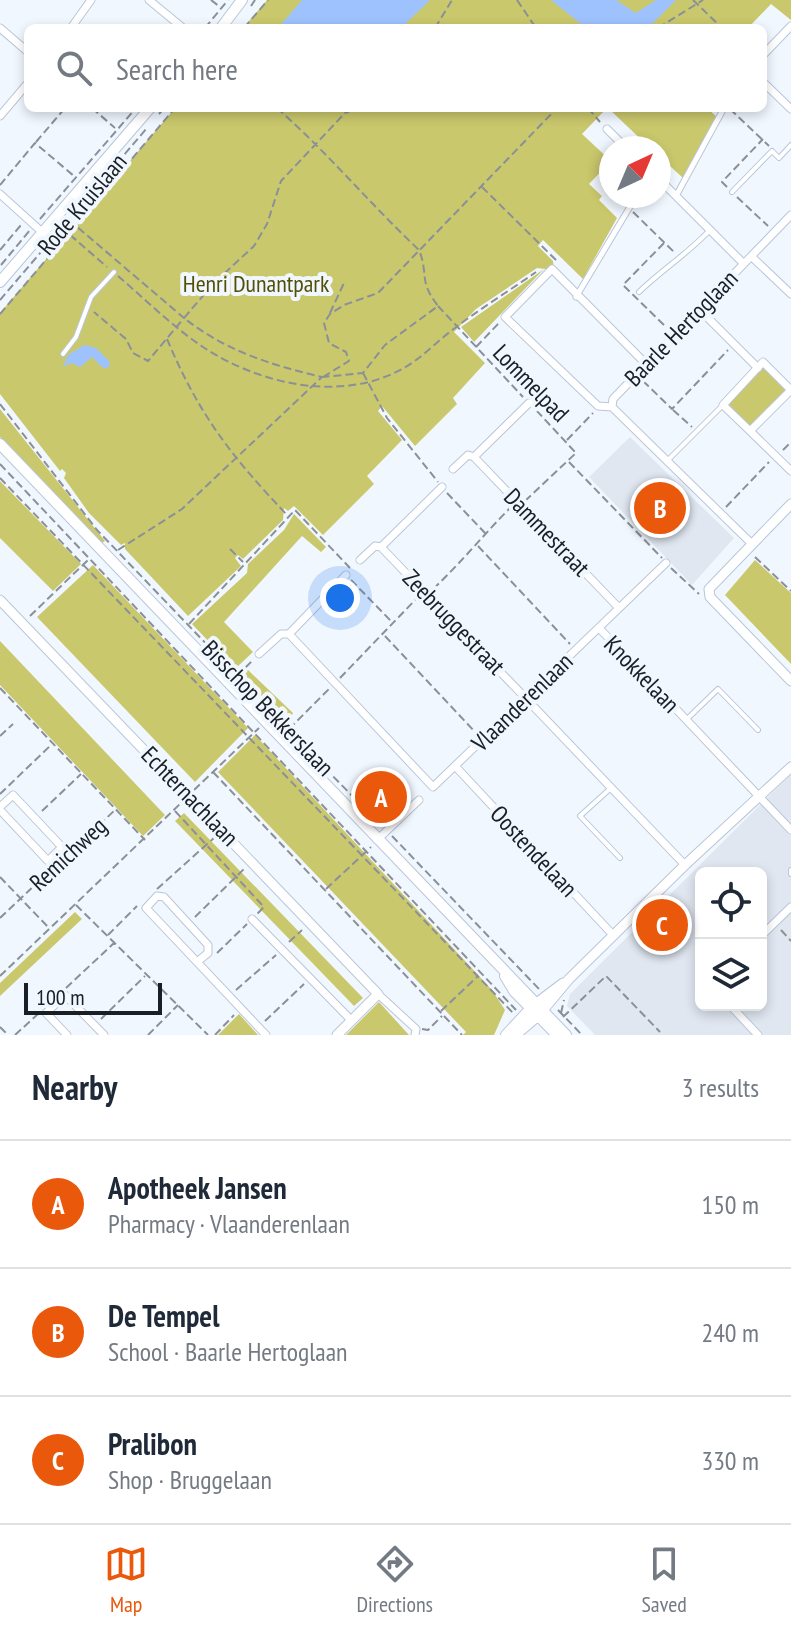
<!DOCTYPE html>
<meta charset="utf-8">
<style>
body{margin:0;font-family:"PT Sans Narrow",sans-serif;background:#f6f6f7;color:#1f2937}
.controls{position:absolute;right:24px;bottom:24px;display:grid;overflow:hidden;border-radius:12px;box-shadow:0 4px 12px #0003}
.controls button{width:72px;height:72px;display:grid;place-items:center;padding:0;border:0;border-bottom:2px solid #e0e1e3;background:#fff;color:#1f2937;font:40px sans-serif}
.compass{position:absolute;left:599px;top:136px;width:72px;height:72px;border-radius:50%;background:#fff;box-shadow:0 4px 12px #0003;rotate:44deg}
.scale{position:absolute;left:24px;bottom:20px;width:138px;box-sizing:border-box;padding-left:8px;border:4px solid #1a1e25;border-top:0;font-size:22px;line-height:28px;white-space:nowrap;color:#1a1e25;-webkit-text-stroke:6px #f1f7ff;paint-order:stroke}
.you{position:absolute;left:340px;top:598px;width:28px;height:28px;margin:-20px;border:6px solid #fff;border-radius:50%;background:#1a73e8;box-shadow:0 0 0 12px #1a73e833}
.badge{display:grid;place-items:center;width:52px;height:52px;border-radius:50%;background:#ea580c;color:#fff;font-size:26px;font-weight:700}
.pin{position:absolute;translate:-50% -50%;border:4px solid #fff;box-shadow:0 2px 8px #0006}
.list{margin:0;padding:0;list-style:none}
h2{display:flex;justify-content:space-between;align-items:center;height:104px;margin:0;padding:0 32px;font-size:34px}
h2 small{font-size:26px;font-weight:400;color:#747a83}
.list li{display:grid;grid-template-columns:52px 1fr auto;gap:24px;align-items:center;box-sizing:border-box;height:128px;padding:0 32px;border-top:2px solid #e0e1e3}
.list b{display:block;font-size:30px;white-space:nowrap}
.list p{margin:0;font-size:26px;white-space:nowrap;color:#747a83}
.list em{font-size:26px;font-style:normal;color:#747a83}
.icon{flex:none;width:44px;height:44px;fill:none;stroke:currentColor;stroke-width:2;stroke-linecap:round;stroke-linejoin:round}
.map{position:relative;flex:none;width:791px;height:1035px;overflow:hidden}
.search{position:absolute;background:#fff;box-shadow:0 4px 12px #0003;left:24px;right:24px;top:24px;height:88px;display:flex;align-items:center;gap:20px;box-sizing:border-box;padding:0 28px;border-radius:12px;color:#747a83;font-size:30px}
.sheet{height:488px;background:#fff}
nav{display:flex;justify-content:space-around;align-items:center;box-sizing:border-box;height:112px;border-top:2px solid #e0e1e3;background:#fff;font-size:22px;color:#747a83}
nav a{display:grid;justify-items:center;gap:4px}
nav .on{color:#ea580c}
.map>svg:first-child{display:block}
.built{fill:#e0e7f1;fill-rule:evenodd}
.green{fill:#cac86c}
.water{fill:#9ec2fd}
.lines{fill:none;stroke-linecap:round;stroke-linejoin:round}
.service-casing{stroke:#b9c6d9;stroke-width:6}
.pedestrian-casing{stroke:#b9c6d9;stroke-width:7}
.minor-casing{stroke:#b9c6d9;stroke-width:9}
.tertiary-casing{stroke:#b9c6d9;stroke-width:11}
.secondary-casing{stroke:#b9c6d9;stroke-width:12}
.path{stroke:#8b9098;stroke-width:2;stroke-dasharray:8 4;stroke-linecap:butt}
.service{stroke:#fff;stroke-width:4}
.pedestrian{stroke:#fff;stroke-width:5}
.minor{stroke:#fff;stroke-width:7}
.tertiary{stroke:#fff;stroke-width:9}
.secondary{stroke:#fff;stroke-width:10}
.labels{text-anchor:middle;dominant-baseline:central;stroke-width:8;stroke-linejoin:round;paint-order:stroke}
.street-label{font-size:24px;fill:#1a1e25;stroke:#f1f7ff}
.park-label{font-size:24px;fill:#524f04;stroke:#f1f7ff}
</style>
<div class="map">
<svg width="791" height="1035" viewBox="0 0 791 1035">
<rect width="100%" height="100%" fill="#f1f7ff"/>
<path class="built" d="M 630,437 L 734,538 L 692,585 L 589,477 Z
M 791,774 L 791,1035 L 595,1035 L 567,1006 L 570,994 ZM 701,873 L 761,873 L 761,1005 L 701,1005 Z"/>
<path class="green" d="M 267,0 L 791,0 L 791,20 L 771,4 L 748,28 L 243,28 Z
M 175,108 L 607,108 L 582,134 L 611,161 L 589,184 L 602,196 L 599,200 L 617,218 L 583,279 L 543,240 L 538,246 L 553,261 L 554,270 L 537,268 L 476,309 L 454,332 L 485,363 L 453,398 L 457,404 L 415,446 L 382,406 L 378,411 L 402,440 L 367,476 L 374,484 L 323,535 L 294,506 L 288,511 L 284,508 L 283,520 L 243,559 L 238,555 L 235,558 L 241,566 L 188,616 L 125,549 L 125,543 L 121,545 L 89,513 L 64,478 L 66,473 L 62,469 L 60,471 L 0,394 L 0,313 Z
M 608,108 L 707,108 L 717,117 L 683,178 L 659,156 L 659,148 L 650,148 Z
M 544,269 L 474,342 L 461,327 Z
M 764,367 L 787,389 L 751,427 L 728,404 Z
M 0,409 L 105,541 L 102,543 L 0,437 Z
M 0,481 L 81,564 L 53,591 L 0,538 Z
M 294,514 L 326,547 L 321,552 L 302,536 L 224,622 L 253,652 L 235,669 L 192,624 L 247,573 L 248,564 L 284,530 Z
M 755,560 L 791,593 L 791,664 L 725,595 Z
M 93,565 L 248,728 L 195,782 L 37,617 Z
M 0,641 L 165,815 L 143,836 L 0,685 Z
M 248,670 L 293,713 L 288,724 L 241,675 Z
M 255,735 L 492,990 L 505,1010 L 494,1035 L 463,1035 L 466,1032 L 218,772 Z
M 184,813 L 363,998 L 354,1006 L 175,821 Z
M 75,912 L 82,919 L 0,996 L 0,983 Z
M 379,1002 L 409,1035 L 346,1035 Z
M 239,1014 L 258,1035 L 218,1035 Z"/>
<path class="water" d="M 302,0 L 430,0 L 401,28 L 278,28 Z
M 551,0 L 616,0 L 636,13 L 656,0 L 676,0 L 648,28 L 586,28 Z
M 84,345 L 96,348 L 110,362 L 108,368 L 103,368 L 92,357 L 80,367 L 71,363 L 63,367 L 68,355 Z"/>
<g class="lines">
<g class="service-casing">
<path id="service" d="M 732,192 L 772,151 L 779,158 L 791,145
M 631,205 L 640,196
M 639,292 C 663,269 686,255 709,231
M 63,354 L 76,337 L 91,297 L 114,272
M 668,460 L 723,405
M 686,720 L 718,689 L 758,730
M 612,787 L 580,816 L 620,858
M 791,870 L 791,874"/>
</g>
<g class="pedestrian-casing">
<path id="pedestrian" d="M 676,196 L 724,108
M 576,297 L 631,205"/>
</g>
<g class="minor-casing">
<path id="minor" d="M 149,0 L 183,28
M 0,28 L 28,52
M 71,28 L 91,0
M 763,55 L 791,26
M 763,82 L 791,109
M 0,116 L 28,83
M 607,129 L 626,148
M 659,179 L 743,263
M 0,194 L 42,232
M 752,257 L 791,294
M 699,309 L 758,368
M 763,362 L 791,390 L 750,431 L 723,405 Z
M 612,407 L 598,406 L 505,317 L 552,269 L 646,364
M 612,407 L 613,399 L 791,215
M 612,407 L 752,544
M 750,431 L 791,471
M 474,457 L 619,608
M 453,469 L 468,455 L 474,457 L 529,403
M 381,547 L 685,865
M 360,560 L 375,546 L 381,547 L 442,487
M 599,628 L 791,830
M 289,634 L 433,787 L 666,563
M 259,654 L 281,634 L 289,634 L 346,575
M 455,766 L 614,936
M 0,807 L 13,795 L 62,847 L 48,861 L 0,810
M 377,840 L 419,800
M 252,919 L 352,1021
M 761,936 L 791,907
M 197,962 L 208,953 L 208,945 L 164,897 L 157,896 L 146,908 L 266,1035
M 378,994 L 416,1029 L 415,1035
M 730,1005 L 758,1035
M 67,1035 L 46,1013 L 65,995 L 104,1035"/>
</g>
<g class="tertiary-casing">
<path id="tertiary" d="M 791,504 L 709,589 L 710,597 L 791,681
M 0,600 L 378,994 L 337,1035
M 538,1002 L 563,983
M 544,1009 L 569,979 L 685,865 L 791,767"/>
</g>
<g class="secondary-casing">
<path id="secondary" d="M 221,28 L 242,0
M 0,282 L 150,108
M 0,444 L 566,1035
M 505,976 L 514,991 L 557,1035
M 506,1035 L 533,1006
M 515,1035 L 541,1013"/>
</g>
<path class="path" d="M 211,0 L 220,7
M 517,0 L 536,28
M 693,0 L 722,28
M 251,6 L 255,0
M 205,28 L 228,0
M 244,28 L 268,0
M 435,28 L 452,0
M 658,28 L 703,0
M 92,108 L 115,128
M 277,108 C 327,152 370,204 419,250 C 429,275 418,280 438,306 L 385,345 L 363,373 L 323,377
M 588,108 L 600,122
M 730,109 L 769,146
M 159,114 L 164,108
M 36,142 L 65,108
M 0,185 L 35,143 L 74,176
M 482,187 L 558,262
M 727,187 L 722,182 L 763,139
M 737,197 L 768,226
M 633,212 L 674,252
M 40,219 L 136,108
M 69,220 L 184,318 L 148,361 L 133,353 L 126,339 L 94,312
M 61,227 L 107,267
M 664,243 L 623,285 L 668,329
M 0,250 L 21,225
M 1,265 L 30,230
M 118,276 C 146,300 173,327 203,347 C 259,384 340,403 402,369 C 421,359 437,341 455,328 C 481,308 509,291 536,272
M 0,300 L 147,128
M 438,306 L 523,397
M 330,313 L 344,283
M 0,314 L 175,108
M 167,339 C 199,415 231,456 288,516
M 476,347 L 499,323
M 363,373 L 387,418 L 438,482
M 323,377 L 349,361 L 346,352 L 329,343 L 324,323 L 330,314 L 344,305 L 378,293 L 557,108
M 643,381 L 672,409 L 728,350
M 0,404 L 97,530 L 260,700
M 673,410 L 692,427
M 567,440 L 593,413
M 783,450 L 791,442
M 569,462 L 662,558
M 0,464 L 516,1010
M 0,478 L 514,1014
M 447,493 L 485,533
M 525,501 L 576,453 L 536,410
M 726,507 L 769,462
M 478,546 L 570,644
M 230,549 L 243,562
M 118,550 L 182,509 L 322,377 C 271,365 226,351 184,318 L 213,284 L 254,246 L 267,224 L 281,181 L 345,113 L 358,108
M 755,557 L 791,591
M 671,568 L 699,594
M 351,580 L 391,621
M 433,589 C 461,563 484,534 511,507
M 30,616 L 89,559
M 189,624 L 295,510 L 350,568
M 385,636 L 476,733
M 237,676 L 252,661
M 340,678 L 418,597
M 0,688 L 145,840
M 289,729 L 330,688
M 0,736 L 13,724
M 308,751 L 382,826
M 213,772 L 462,1035
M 194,790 L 259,728
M 0,794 L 51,745
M 42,811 L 81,774
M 175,811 L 264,907 L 257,914
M 392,836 L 540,990
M 64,858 L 115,810
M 0,877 L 49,928
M 157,889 L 215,837
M 326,889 L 371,847
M 76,905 L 208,1035
M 195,917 L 245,868
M 0,918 L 54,867
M 781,930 L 791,941
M 108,935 L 137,906
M 289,942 L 302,930
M 217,953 L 247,924
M 0,976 L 181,803
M 66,988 L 114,943
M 236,990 L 276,955
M 558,1010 L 582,1035
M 441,1011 L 477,977
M 561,1013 L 564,1000
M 563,1017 L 606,976 L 660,1032
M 101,1019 L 145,976
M 265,1021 L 304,984
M 0,1027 L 8,1035
M 422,1029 L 428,1030 L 442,1016
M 15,1035 L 38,1014
M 148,1035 L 178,1005
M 215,1035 L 234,1015"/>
<use href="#service" class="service"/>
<use href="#pedestrian" class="pedestrian"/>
<use href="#minor" class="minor"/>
<use href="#tertiary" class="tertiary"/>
<use href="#secondary" class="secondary"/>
</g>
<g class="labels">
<g class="street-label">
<text transform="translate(82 204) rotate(-50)">Rode Kruislaan</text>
<text transform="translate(681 328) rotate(-46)">Baarle Hertoglaan</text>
<text transform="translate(531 383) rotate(46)">Lommelpad</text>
<text transform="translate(547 532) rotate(46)">Dammestraat</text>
<text transform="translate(454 622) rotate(46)">Zeebruggestraat</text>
<text transform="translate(642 674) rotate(46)">Knokkelaan</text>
<text transform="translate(522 702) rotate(-44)">Vlaanderenlaan</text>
<text transform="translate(268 708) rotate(46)">Bisschop Bekkerslaan</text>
<text transform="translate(190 796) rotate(46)">Echternachlaan</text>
<text transform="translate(534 851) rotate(47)">Oostendelaan</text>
<text transform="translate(68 854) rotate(-43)">Remichweg</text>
</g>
<g class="park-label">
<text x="256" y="283">Henri Dunantpark</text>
</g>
</g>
</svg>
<div class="controls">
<button><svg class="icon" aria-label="locate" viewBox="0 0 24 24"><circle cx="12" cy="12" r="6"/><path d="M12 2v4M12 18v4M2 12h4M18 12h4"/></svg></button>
<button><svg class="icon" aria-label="layers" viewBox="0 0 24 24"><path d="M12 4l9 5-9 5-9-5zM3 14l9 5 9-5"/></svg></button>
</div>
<svg class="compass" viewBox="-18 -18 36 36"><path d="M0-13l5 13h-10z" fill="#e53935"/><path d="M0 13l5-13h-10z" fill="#747a83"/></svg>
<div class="scale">100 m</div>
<div class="you"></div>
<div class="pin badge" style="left:381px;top:797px">A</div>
<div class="pin badge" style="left:660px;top:508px">B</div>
<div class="pin badge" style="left:662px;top:925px">C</div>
<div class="search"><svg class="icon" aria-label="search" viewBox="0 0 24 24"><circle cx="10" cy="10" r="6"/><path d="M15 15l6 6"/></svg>Search here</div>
</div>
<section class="sheet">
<h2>Nearby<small>3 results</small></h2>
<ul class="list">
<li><span class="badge">A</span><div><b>Apotheek Jansen</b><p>Pharmacy · Vlaanderenlaan</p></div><em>150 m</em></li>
<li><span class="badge">B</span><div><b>De Tempel</b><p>School · Baarle Hertoglaan</p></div><em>240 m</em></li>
<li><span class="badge">C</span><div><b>Pralibon</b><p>Shop · Bruggelaan</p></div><em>330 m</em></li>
</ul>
</section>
<nav>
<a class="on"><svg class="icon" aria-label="map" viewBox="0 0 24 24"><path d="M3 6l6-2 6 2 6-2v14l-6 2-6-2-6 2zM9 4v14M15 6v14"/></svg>Map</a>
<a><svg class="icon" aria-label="directions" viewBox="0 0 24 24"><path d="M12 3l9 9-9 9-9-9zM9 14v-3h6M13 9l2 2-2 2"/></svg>Directions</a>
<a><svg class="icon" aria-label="saved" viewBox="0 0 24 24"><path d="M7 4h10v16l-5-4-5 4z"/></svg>Saved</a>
</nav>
